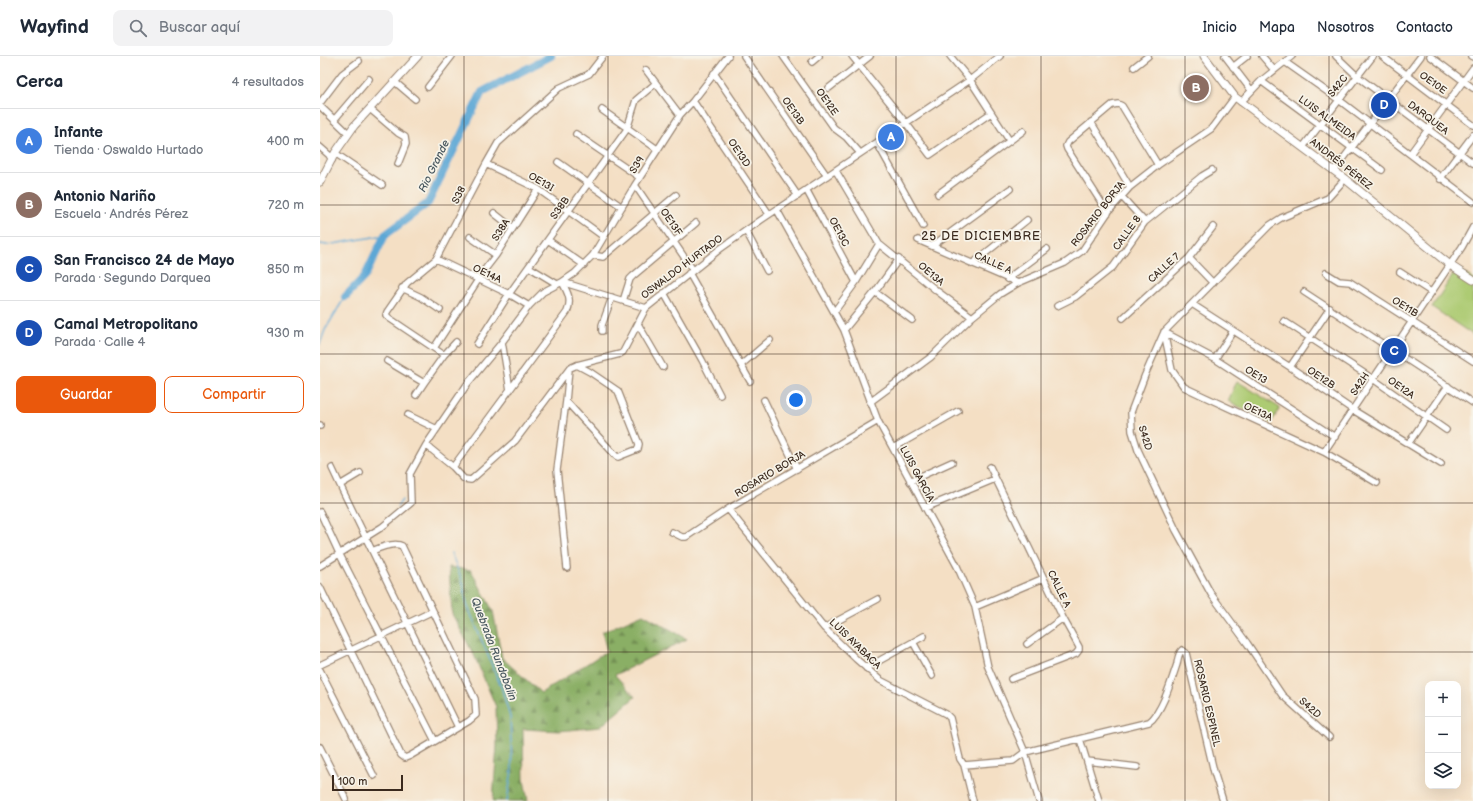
<!DOCTYPE html>
<html lang="es">
<meta charset="utf-8">
<style>
body{margin:0;font-family:"Balsamiq Sans",sans-serif;background:#f2f2f3;color:#1f2937}
.controls{position:absolute;right:12px;bottom:12px;display:grid;overflow:hidden;border-radius:8px;box-shadow:0 4px 16px #0002}
.controls button{width:36px;height:36px;display:grid;place-items:center;padding:0;border:0;border-bottom:1px solid #e0e1e3;background:#fff;color:#1f2937;font:20px sans-serif}
.scale{position:absolute;left:12px;bottom:10px;width:71px;box-sizing:border-box;padding-left:4px;border:2px solid #3b2a1e;border-top:0;font-size:11px;line-height:14px;white-space:nowrap;color:#3b2a1e;-webkit-text-stroke:3px #f7f3e8;paint-order:stroke}
.you{position:absolute;left:476px;top:344px;width:14px;height:14px;margin:-10px;border:3px solid #fff;border-radius:50%;background:#1a73e8;box-shadow:0 0 0 6px #1a73e833}
.badge{display:grid;place-items:center;width:26px;height:26px;border-radius:50%;background:#ea580c;color:#fff;font-size:13px;font-weight:700}
.pin{position:absolute;translate:-50% -50%;border:2px solid #fff;box-shadow:0 1px 4px #0006}
.list{margin:0;padding:0;list-style:none}
h2{display:flex;justify-content:space-between;align-items:center;height:52px;margin:0;padding:0 16px;font-size:17px}
h2 small{font-size:13px;font-weight:400;color:#747a83}
.list li{display:grid;grid-template-columns:26px 1fr auto;gap:12px;align-items:center;box-sizing:border-box;height:64px;padding:0 16px;border-top:1px solid #e0e1e3}
.list b{display:block;font-size:15px;white-space:nowrap}
.list p{margin:0;font-size:13px;white-space:nowrap;color:#747a83}
.list em{font-size:13px;font-style:normal;color:#747a83}
.actions{display:flex;gap:8px;padding:12px 16px}
.actions a{flex:1;padding:9px 0;border:1px solid #ea580c;border-radius:8px;text-align:center;font-size:14px;color:#ea580c}
.actions .main{background:#ea580c;color:#fff}
.icon{flex:none;width:22px;height:22px;fill:none;stroke:currentColor;stroke-width:2;stroke-linecap:round;stroke-linejoin:round}
.map{position:relative;flex:none;width:1153px;height:745px;overflow:hidden}
header{display:flex;align-items:center;gap:24px;box-sizing:border-box;height:56px;padding:0 20px;background:#fff;border-bottom:1px solid #e0e1e3}
header strong{font-size:19px}
nav{display:flex;gap:22px;margin-inline-start:auto;font-size:14px}
.search{width:280px;height:36px;background:#f2f2f3;display:flex;align-items:center;gap:10px;box-sizing:border-box;padding:0 14px;border-radius:8px;color:#747a83;font-size:15px}
main{display:flex}
aside{flex:1;background:#fff}
.map>svg:first-child{display:block}
.green{fill:#adcb73;stroke:#747a48}
.forest{fill:url(#forest-firs);stroke:#626c42}
.lines{fill:none;stroke-linecap:round;stroke-linejoin:round}
.stream{stroke:#5da7d5;stroke-width:1.5}
.river{stroke:#5da7d5;stroke-width:8}
.minor-casing{stroke:#988471;stroke-width:8}
.tertiary-casing{stroke:#988471;stroke-width:9}
.minor{stroke:#fff;stroke-width:5.5}
.tertiary{stroke:#fff;stroke-width:7}
.grid{fill:none;stroke:#3b2a1e;stroke-width:1;stroke-opacity:0.55}
.labels{text-anchor:middle;dominant-baseline:central;stroke-width:3.5;stroke-linejoin:round;paint-order:stroke}
.street-label{font-size:10px;fill:#3b2a1e;stroke:#f7f3e8}
.water-label{font-size:11px;font-style:italic;fill:#47565e;stroke:#f7f3e8}
.quarter-label{font-size:12px;letter-spacing:1px;fill:#3b2a1e;stroke:#f7f3e8}
</style>
<header>
<strong>Wayfind</strong>
<div class="search"><svg class="icon" aria-label="search" viewBox="0 0 24 24"><circle cx="10" cy="10" r="6"/><path d="M15 15l6 6"/></svg>Buscar aquí</div>
<nav><a>Inicio</a><a>Mapa</a><a>Nosotros</a><a>Contacto</a></nav>
</header>
<main>
<aside>
<h2>Cerca<small>4 resultados</small></h2>
<ul class="list">
<li><span class="badge" style="background:#3f7fe0">A</span><div><b>Infante</b><p>Tienda · Oswaldo Hurtado</p></div><em>400 m</em></li>
<li><span class="badge" style="background:#8d6e63">B</span><div><b>Antonio Nariño</b><p>Escuela · Andrés Pérez</p></div><em>720 m</em></li>
<li><span class="badge" style="background:#1a4fb4">C</span><div><b>San Francisco 24 de Mayo</b><p>Parada · Segundo Darquea</p></div><em>850 m</em></li>
<li><span class="badge" style="background:#1a4fb4">D</span><div><b>Camal Metropolitano</b><p>Parada · Calle 4</p></div><em>930 m</em></li>
</ul>
<div class="actions"><a class="main">Guardar</a><a>Compartir</a></div>
</aside>
<div class="map">
<svg width="1153" height="745" viewBox="0 0 1153 745">
<defs>
<pattern id="forest-firs" width="22" height="20" patternUnits="userSpaceOnUse"><rect width="22" height="20" fill="#8aaf65"/><path d="M5 1l3.5 6h-7zM16 11l3.5 6h-7z" fill="#728f53"/></pattern>
</defs>
<rect width="100%" height="100%" fill="#f7f3e8"/>
<filter id="ink" filterUnits="userSpaceOnUse"><feTurbulence type="fractalNoise" baseFrequency=".025" numOctaves="2"/><feDisplacementMap in="SourceGraphic" scale="8" xChannelSelector="R" yChannelSelector="G"/><feConvolveMatrix kernelMatrix="1 2 1 2 8 2 1 2 1" color-interpolation-filters="sRGB"/></filter>
<filter id="wash" filterUnits="userSpaceOnUse"><feTurbulence type="fractalNoise" baseFrequency=".012" numOctaves="4" result="noise"/><feDisplacementMap in="SourceGraphic" scale="16" xChannelSelector="R" yChannelSelector="G"/><feGaussianBlur stdDeviation="0.9" result="paint"/><feColorMatrix in="noise" values="0 0 0 0 0 0 0 0 0 0 0 0 0 0 0 0 0 1.4 0 .05"/><feComposite in="paint" operator="in"/></filter>
<g filter="url(#wash)">
<rect width="100%" height="100%" fill="#f4dfc4"/>
<path class="green" d="M 1137,213 L 1153,223 L 1153,279 L 1112,251 Z
M 917,325 L 960,352 L 951,367 L 908,345 Z"/>
<path class="forest" d="M 129,511 L 151,514 L 173,555 L 182,602 L 221,637 L 287,595 L 282,576 L 323,558 L 367,583 L 295,619 L 315,641 L 280,671 L 239,675 L 203,673 L 204,724 L 208,745 L 173,745 L 177,689 L 176,651 L 154,599 L 132,558 Z"/>
<g class="lines">
<path class="stream" d="M 0,188 L 7,189 L 65,179
M 0,288 L 5,274 L 25,241
M 77,451 L 82,444
M 131,497 L 142,524 L 147,549 L 182,633 L 190,661 L 192,714 L 187,745"/>
<path class="river" d="M 25,241 L 45,220 L 65,179 L 108,147 L 162,36 L 231,0"/>
</g>
</g>
<g filter="url(#ink)">
<g class="lines">
<g class="minor-casing">
<path id="minor" d="M 424,0 L 507,120
M 463,0 L 514,72 L 526,81 L 540,97
M 532,0 L 586,67 L 610,99 L 671,57
M 630,0 L 650,24 L 689,84
M 905,0 L 931,34
M 942,0 L 954,14
M 1016,0 L 1037,20 L 1153,107
M 1062,0 L 1153,69
M 1110,0 L 1153,32
M 1151,0 L 1153,1
M 492,6 L 499,0
M 965,6 L 1019,44 L 1153,146
M 814,11 L 828,0
M 913,11 L 927,0
M 326,14 L 360,59
M 394,17 L 478,140
M 941,25 L 1062,114
M 75,26 L 95,43
M 108,31 L 132,0
M 509,32 L 550,0
M 373,45 L 449,158
M 921,46 L 941,25 L 972,0
M 0,47 L 22,18 L 39,5
M 0,50 L 28,77
M 50,53 L 78,77 L 85,81 L 86,88 L 78,108
M 282,54 L 337,93
M 14,64 L 49,23
M 771,66 L 810,131
M 256,78 L 319,121
M 557,87 L 600,164 L 603,170
M 0,91 L 9,99 L 12,104
M 983,91 L 1053,0
M 15,97 L 62,129
M 1090,98 L 1153,12
M 238,106 L 302,151
M 166,108 L 218,133 L 284,181
M 516,115 L 559,188 L 617,235 L 652,261
M 1014,115 L 1101,0
M 1120,123 L 1153,79
M 315,129 L 373,214
M 487,135 L 536,226
M 618,138 L 703,75
M 802,141 L 825,166
M 457,154 L 524,274 L 558,365 L 637,510 L 655,551 L 668,611 L 705,696 L 693,705 L 644,709
M 174,157 L 193,172
M 788,157 L 747,93 L 746,90 L 748,86 L 792,49 L 798,48 L 802,50 L 838,109
M 426,175 L 447,215
M 150,181 L 176,199
M 228,184 L 264,209
M 598,184 L 698,227
M 612,190 L 690,133
M 273,199 L 283,201 L 356,139
M 869,202 L 893,227
M 116,203 L 189,238 L 209,250
M 652,208 L 707,164
M 209,211 L 237,228
M 1080,216 L 1111,236
M 369,217 L 430,325
M 1006,217 L 1019,225 L 1030,226 L 1153,305
M 687,223 L 727,193
M 82,232 L 101,241 L 120,254
M 555,236 L 592,264
M 984,236 L 1153,347
M 344,237 L 382,304 L 400,339
M 303,245 L 310,223 L 313,220 L 376,167
M 872,248 L 970,311 L 1033,354 L 1121,408
M 737,250 L 755,241 L 793,211 L 825,166 L 882,120 L 892,114
M 514,256 L 536,226 L 559,188
M 803,262 L 869,202 L 893,171
M 964,265 L 1053,323 L 1126,374
M 318,268 L 343,311
M 524,274 L 555,236 L 579,203
M 282,275 L 282,269 L 292,241
M 844,276 L 852,314 L 864,331 L 883,340 L 1004,396 L 1057,427
M 844,276 L 895,303 L 1015,381
M 182,286 L 190,334
M 157,288 L 189,238 L 307,73 L 316,44 L 336,27
M 114,292 L 158,224 L 159,221 L 176,199 L 218,133
M 124,299 L 136,286
M 895,303 L 913,275
M 67,305 L 104,327 L 124,299 L 69,262 L 66,259 L 67,256 L 87,227 L 116,203 L 166,108 L 178,87 L 239,32 L 269,18 L 283,0
M 421,309 L 450,284
M 970,311 L 1010,252
M 249,313 L 246,345 L 296,400 L 298,401 L 318,393 L 319,388 L 298,335 L 270,316 L 257,309
M 96,339 L 104,327
M 444,344 L 477,413
M 246,345 L 237,414 L 247,512
M 550,346 L 611,301 L 652,261 L 680,238 L 698,227 L 745,207 L 762,195 L 789,155 L 810,131 L 838,109 L 891,73 L 915,41
M 88,359 L 117,373
M 0,370 L 0,369
M 1088,388 L 1128,330
M 106,389 L 133,411 L 144,423 L 151,424 L 195,385 L 250,312 L 257,309 L 300,298 L 303,296 L 326,252
M 573,392 L 638,355
M 1004,396 L 1142,191 L 1153,171
M 133,411 L 247,256 C 252,244 248,237 242,226 L 255,217 L 273,199 L 315,129 L 360,59 L 373,45 L 408,0
M 670,411 L 743,562 L 759,591 L 759,594 L 756,598 L 691,623
M 12,412 L 20,429
M 40,417 L 20,429 L 138,671
M 590,425 L 632,406
M 605,452 L 675,423
M 408,453 L 504,572 L 536,603 L 560,624 L 626,658 L 630,662 L 640,703 L 644,709 L 653,745
M 0,456 L 19,497 L 115,685
M 352,476 L 362,481 L 366,481 L 408,453 L 558,365
M 0,510 L 62,471 L 91,447 L 90,418 L 106,389 L 148,327 L 182,286 L 209,250 L 223,236 L 242,226 L 326,252 L 400,193 L 441,164 L 650,24 L 680,0
M 0,531 L 81,699 L 85,702 L 90,700 L 149,665 L 156,659 L 155,643 L 82,490 C 75,486 59,492 52,495
M 655,551 L 724,522
M 504,572 L 558,543
M 593,586 L 612,620
M 707,588 L 743,562
M 0,609 L 113,555
M 546,612 L 604,580
M 0,614 L 54,720
M 1009,681 L 962,639 L 927,587 L 891,538 L 856,474 L 818,394 L 812,375 L 811,356 L 825,319 L 844,276 L 950,169 L 961,162 L 1008,142 L 1025,123
M 760,683 L 779,745
M 0,691 L 26,743
M 767,705 L 817,711
M 719,745 L 705,696 L 829,666 C 842,657 852,623 857,608 C 858,603 858,598 862,594 L 866,597 L 894,716 L 903,745"/>
</g>
<g class="tertiary-casing">
<path id="tertiary" d="M 884,0 L 915,41 L 1025,123 L 1130,209 L 1153,224
M 0,126 L 15,97 L 34,70 L 98,0"/>
</g>
<use href="#minor" class="minor"/>
<use href="#tertiary" class="tertiary"/>
</g>
</g>
<path class="grid" d="M 144,0 L 144,745M 288,0 L 288,745M 432,0 L 432,745M 576,0 L 576,745M 721,0 L 721,745M 865,0 L 865,745M 1009,0 L 1009,745M 0,149 L 1153,149M 0,298 L 1153,298M 0,447 L 1153,447M 0,596 L 1153,596"/>
<g class="labels">
<g class="street-label">
<text transform="translate(1113 27) rotate(36)">OE10E</text>
<text transform="translate(1018 30) rotate(-52)">S42C</text>
<text transform="translate(507 46) rotate(55)">OE12E</text>
<text transform="translate(473 55) rotate(55)">OE13B</text>
<text transform="translate(1007 62) rotate(36)">LUIS ALMEIDA</text>
<text transform="translate(1108 62) rotate(37)">DARQUEA</text>
<text transform="translate(419 97) rotate(56)">OE13D</text>
<text transform="translate(1021 108) rotate(38)">ANDRÉS PÉREZ</text>
<text transform="translate(317 109) rotate(-58)">S39</text>
<text transform="translate(221 126) rotate(30)">OE13I</text>
<text transform="translate(139 139) rotate(-63)">S38</text>
<text transform="translate(240 152) rotate(-55)">S38B</text>
<text transform="translate(778 158) rotate(-52)">ROSARIO BORJA</text>
<text transform="translate(351 166) rotate(55)">OE13F</text>
<text transform="translate(181 174) rotate(-57)">S38A</text>
<text transform="translate(519 176) rotate(62)">OE13C</text>
<text transform="translate(807 177) rotate(-54)">CALLE 8</text>
<text transform="translate(673 207) rotate(24)">CALLE A</text>
<text transform="translate(362 211) rotate(-37)">OSWALDO HURTADO</text>
<text transform="translate(844 212) rotate(-42)">CALLE 7</text>
<text transform="translate(167 218) rotate(25)">OE14A</text>
<text transform="translate(611 218) rotate(40)">OE13A</text>
<text transform="translate(1085 251) rotate(32)">OE11B</text>
<text transform="translate(936 319) rotate(32)">OE13</text>
<text transform="translate(1001 322) rotate(34)">OE12B</text>
<text transform="translate(1040 328) rotate(-56)">S42H</text>
<text transform="translate(1081 332) rotate(35)">OE12A</text>
<text transform="translate(938 356) rotate(25)">OE13A</text>
<text transform="translate(825 382) rotate(73)">S42D</text>
<text transform="translate(450 418) rotate(-31)">ROSARIO BORJA</text>
<text transform="translate(597 418) rotate(62)">LUIS GARCÍA</text>
<text transform="translate(739 533) rotate(64)">CALLE A</text>
<text transform="translate(535 588) rotate(44)">LUIS AYABACA</text>
<text transform="translate(887 647) rotate(77)">ROSARIO ESPINEL</text>
<text transform="translate(990 652) rotate(42)">S42D</text>
</g>
<g class="water-label">
<text transform="translate(114 110) rotate(-64)">Rio Grande</text>
<text transform="translate(174 593) rotate(69)">Quebrada Rundobalin</text>
</g>
<g class="quarter-label">
<text x="661" y="180">25 DE DICIEMBRE</text>
</g>
</g>
</svg>
<div class="controls">
<button>+</button>
<button>−</button>
<button><svg class="icon" aria-label="layers" viewBox="0 0 24 24"><path d="M12 4l9 5-9 5-9-5zM3 14l9 5 9-5"/></svg></button>
</div>
<div class="scale">100 m</div>
<div class="you"></div>
<div class="pin badge" style="left:571px;top:81px;background:#3f7fe0">A</div>
<div class="pin badge" style="left:876px;top:32px;background:#8d6e63">B</div>
<div class="pin badge" style="left:1074px;top:295px;background:#1a4fb4">C</div>
<div class="pin badge" style="left:1064px;top:49px;background:#1a4fb4">D</div>
</div>
</main>
